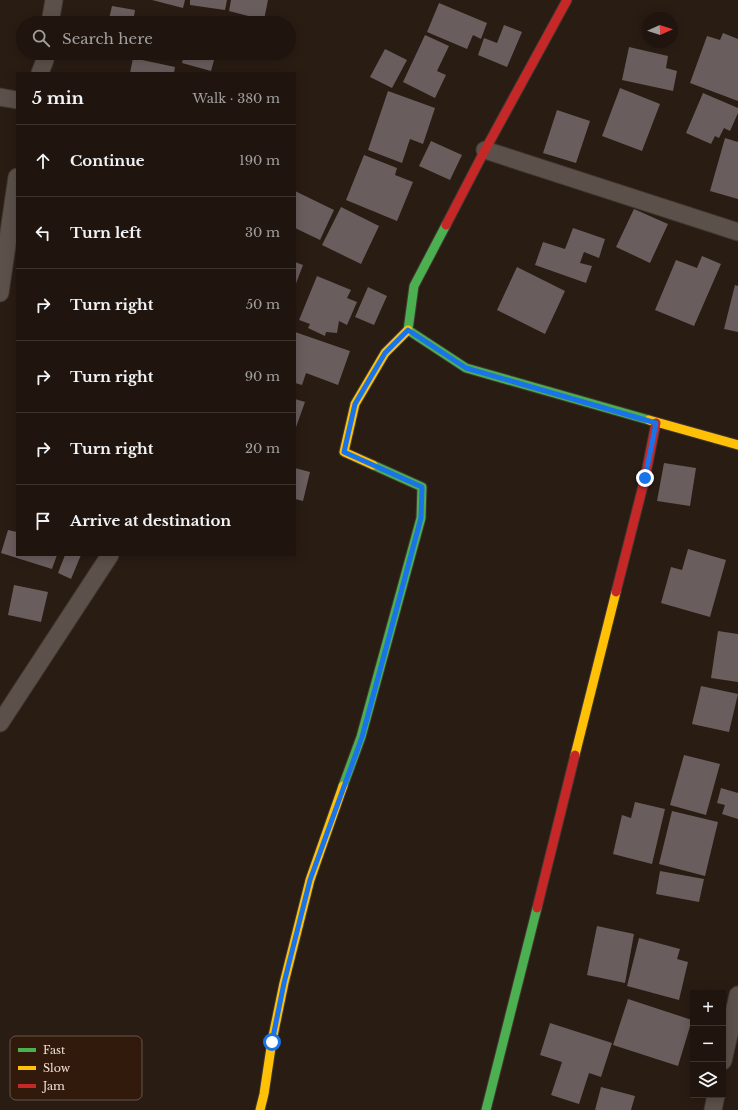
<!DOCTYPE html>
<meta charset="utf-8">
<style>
body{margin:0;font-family:"Libre Baskerville",serif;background:#2c221c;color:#f1f3f6}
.controls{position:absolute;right:12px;bottom:12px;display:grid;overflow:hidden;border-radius:0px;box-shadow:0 2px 10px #0003}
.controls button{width:36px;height:36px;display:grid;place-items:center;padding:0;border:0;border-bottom:1px solid #3c342e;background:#1f150e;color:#f1f3f6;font:20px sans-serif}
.compass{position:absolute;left:642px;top:12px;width:36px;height:36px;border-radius:50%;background:#1f150e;box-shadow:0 2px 10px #0003;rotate:87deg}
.stop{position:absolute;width:12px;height:12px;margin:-9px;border:3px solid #1a73e8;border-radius:50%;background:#fff}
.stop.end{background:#1a73e8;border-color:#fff;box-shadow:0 1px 4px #0008}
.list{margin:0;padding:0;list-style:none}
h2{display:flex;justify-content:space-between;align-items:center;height:52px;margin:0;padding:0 16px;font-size:17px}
h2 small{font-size:13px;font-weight:400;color:#a19f9e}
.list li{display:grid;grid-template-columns:26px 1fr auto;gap:12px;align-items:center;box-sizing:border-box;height:72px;padding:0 16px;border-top:1px solid #3c342e}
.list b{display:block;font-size:15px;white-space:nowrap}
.list em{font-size:13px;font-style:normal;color:#a19f9e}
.icon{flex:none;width:22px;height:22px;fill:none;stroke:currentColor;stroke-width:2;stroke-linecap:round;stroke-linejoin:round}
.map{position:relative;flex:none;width:738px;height:1110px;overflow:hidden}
.search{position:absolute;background:#1f150e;box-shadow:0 2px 10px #0003;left:16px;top:16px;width:280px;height:44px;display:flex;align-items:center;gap:10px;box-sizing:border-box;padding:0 14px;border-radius:22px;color:#a19f9e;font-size:15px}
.panel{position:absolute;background:#1f150e;box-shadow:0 2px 10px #0003;left:16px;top:72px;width:280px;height:484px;border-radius:0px}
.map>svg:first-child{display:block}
.building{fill:#6a5d5e}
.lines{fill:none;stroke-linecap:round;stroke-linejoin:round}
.street-casing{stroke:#413731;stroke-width:19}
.fast-casing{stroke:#413731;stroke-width:11}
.slow-casing{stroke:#413731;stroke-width:11}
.jam-casing{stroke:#413731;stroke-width:11}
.street{stroke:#5c514a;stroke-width:17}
.fast{stroke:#4caf50;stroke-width:9}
.slow{stroke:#ffc107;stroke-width:9}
.jam{stroke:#c62828;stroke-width:9}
.route{stroke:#1a73e8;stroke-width:5}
.key{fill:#311a0b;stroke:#6a5548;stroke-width:1}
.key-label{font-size:11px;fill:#f0e0d6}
</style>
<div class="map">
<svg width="738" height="1110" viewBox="0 0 738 1110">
<rect width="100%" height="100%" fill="#291c13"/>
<path class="building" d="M 152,0 L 185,0 L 183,8 Z
M 190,0 L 227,0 L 225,10 L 190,5 Z
M 231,0 L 268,0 L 264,20 L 229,11 Z
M 439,3 L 487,23 L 481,39 L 473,35 L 467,49 L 427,32 Z
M 112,6 L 135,10 L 133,23 L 108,23 Z
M 504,25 L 522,32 L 507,67 L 478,55 L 484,38 L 497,43 Z
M 723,33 L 738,39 L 738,101 L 690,83 L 707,36 L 720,40 Z
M 425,35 L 449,46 L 437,71 L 446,75 L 435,98 L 403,82 Z
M 629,47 L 668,56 L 666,68 L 677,71 L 673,91 L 622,80 Z
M 385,49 L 407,60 L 392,88 L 370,77 Z
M 184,53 L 216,53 L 211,71 L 182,63 Z
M 133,58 L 175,67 L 174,73 L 130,73 Z
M 620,88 L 660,104 L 642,151 L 602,136 Z
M 388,91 L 435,108 L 423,144 L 410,139 L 402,163 L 368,150 Z
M 703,93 L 738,108 L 738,113 L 730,131 L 724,128 L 719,138 L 715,136 L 711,144 L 686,133 Z
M 557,110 L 590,121 L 576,163 L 543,153 Z
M 725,138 L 738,142 L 738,199 L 710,191 Z
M 431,141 L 462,155 L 450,180 L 419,166 Z
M 364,155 L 397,168 L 395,175 L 413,182 L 397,221 L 346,200 Z
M 295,191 L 334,210 L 320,240 L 295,228 Z
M 341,207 L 379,226 L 361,264 L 322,245 Z
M 634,209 L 668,224 L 650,263 L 616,247 Z
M 573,228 L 605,239 L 599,258 L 584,252 L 580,263 L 592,266 L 586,283 L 535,265 L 543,242 L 565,249 Z
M 702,256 L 721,264 L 694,326 L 655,310 L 676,260 L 697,268 Z
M 295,262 L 303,265 L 295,286 Z
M 517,267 L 565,291 L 545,334 L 497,310 Z
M 317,276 L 351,290 L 347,298 L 357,302 L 347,325 L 339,321 L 337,333 L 326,332 L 325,336 L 308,328 L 310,324 L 299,320 Z
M 735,285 L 738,286 L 738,332 L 724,329 Z
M 368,287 L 387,296 L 374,325 L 355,317 Z
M 295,332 L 350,351 L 338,385 L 306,373 L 302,385 L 295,383 Z
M 295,399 L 305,402 L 295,430 Z
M 664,463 L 696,468 L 690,506 L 657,501 Z
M 295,468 L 310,472 L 303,501 L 295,499 Z
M 8,530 L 17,532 L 17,555 L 57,555 L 52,569 L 1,553 Z
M 688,549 L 726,560 L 710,617 L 661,603 L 671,567 L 682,570 Z
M 65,555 L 81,555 L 71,579 L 58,573 Z
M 14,585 L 48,592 L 41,622 L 8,615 Z
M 718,631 L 738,634 L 738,682 L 711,678 Z
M 701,686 L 738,694 L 729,732 L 692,724 Z
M 684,755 L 720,764 L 706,815 L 670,805 Z
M 721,788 L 738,793 L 738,819 L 722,814 L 725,805 L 717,803 Z
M 635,802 L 665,809 L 652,864 L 613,854 L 622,815 L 631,818 Z
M 672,811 L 718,822 L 705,876 L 659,864 Z
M 660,871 L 704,879 L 699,902 L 656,894 Z
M 597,926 L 634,934 L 625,983 L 587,975 Z
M 639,938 L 680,949 L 677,959 L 688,962 L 679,1000 L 627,986 Z
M 628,999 L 692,1020 L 678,1066 L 613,1045 Z
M 550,1023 L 612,1043 L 601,1077 L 589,1073 L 579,1104 L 551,1095 L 562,1062 L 540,1055 Z
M 601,1087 L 635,1096 L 631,1110 L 595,1110 Z"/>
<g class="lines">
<g class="street-casing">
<path id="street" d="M 50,23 L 54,0
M 40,73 L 45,60 L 46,53
M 0,97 L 17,100
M 485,150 L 738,232
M 0,293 L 17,177
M 0,723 L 110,555
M 723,1061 L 738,995
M 713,1110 L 716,1095"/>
</g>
<g class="fast-casing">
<path id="fast" d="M 446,225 L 414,286 L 408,330 L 466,368 L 649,420
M 343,786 L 361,737 L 421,518 L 422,487 L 373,465
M 486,1110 L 537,908"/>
</g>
<g class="slow-casing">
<path id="slow" d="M 649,420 L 738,445
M 373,465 L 344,452 L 355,404 L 385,353 L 408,330
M 575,755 L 616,592
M 260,1110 L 264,1094 L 272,1041 L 284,983 L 310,880 L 343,786"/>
</g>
<g class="jam-casing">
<path id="jam" d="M 446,225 L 485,150 L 567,0
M 616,592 L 645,478 L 656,423
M 537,908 L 575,755"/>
</g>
<use href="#street" class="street"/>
<use href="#fast" class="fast"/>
<use href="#slow" class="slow"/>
<use href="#jam" class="jam"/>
</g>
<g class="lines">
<path class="route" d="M 272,1042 L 284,983 L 310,880 L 362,737 L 421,518 L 422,487 L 344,452 L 355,404 L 385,353 L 408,330 L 466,368 L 656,423 L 645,478"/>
</g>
<rect x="10" y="1036" width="132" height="64" rx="6" class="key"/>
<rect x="18" y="1048" width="18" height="4" fill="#4caf50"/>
<rect x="18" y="1066" width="18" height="4" fill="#ffc107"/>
<rect x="18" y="1084" width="18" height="4" fill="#c62828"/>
<g class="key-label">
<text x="43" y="1054">Fast</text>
<text x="43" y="1072">Slow</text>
<text x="43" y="1090">Jam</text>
</g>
</svg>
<div class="controls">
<button>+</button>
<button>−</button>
<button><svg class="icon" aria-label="layers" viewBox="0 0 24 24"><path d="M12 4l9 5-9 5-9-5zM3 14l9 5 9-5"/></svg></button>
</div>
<svg class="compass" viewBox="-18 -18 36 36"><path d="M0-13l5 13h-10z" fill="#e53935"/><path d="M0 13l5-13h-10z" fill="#a19f9e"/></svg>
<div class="stop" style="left:272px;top:1042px"></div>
<div class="stop end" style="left:645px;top:478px"></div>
<div class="search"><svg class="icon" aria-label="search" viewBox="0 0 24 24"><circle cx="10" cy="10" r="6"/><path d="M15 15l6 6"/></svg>Search here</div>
<section class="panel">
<h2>5 min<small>Walk · 380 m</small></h2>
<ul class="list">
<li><svg class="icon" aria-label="ahead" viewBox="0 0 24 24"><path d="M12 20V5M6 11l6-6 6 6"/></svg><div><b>Continue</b></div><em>190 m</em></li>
<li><svg class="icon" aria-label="left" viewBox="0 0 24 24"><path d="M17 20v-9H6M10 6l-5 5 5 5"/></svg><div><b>Turn left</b></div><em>30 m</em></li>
<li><svg class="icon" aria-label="right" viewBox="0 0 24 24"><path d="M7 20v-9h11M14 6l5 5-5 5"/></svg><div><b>Turn right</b></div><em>50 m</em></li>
<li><svg class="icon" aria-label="right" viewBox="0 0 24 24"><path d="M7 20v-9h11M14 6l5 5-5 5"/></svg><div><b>Turn right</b></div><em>90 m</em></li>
<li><svg class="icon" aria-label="right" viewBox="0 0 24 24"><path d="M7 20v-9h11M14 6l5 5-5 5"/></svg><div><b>Turn right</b></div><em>20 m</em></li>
<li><svg class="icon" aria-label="arrive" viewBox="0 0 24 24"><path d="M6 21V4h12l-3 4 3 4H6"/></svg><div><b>Arrive at destination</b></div></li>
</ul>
</section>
</div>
